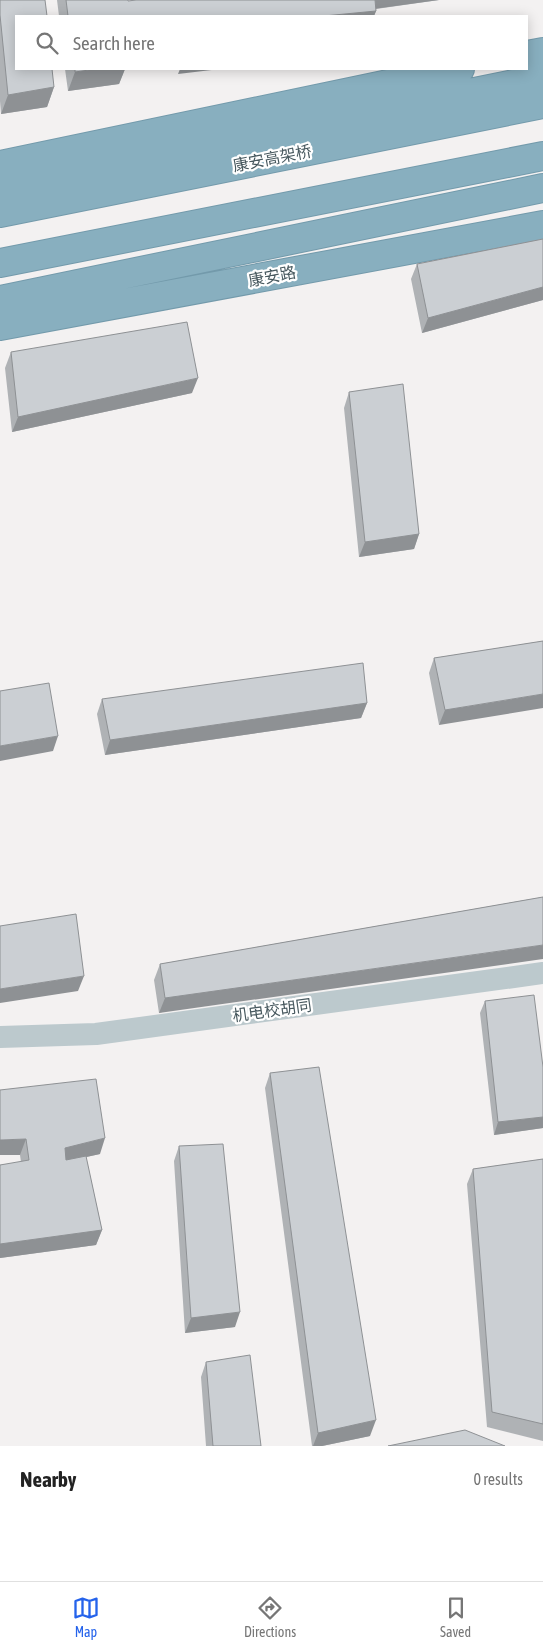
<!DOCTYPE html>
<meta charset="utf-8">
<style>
body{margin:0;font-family:"Asap Condensed","Noto Sans SC",sans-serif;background:#f6f6f6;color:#222}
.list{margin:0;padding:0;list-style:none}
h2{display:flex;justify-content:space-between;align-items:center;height:65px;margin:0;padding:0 20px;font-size:21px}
h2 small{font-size:16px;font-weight:400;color:#767676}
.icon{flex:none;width:28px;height:28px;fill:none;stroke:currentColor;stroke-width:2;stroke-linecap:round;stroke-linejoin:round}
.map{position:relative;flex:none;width:543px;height:1446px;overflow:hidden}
.search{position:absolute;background:#fff;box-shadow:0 2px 12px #0003;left:15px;right:15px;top:15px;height:55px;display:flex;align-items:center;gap:12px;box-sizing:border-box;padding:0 18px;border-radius:0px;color:#767676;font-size:19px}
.sheet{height:135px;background:#fff}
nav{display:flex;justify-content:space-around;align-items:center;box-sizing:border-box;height:70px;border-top:1px solid #e0e0e0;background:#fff;font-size:14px;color:#767676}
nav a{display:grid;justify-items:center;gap:2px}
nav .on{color:#2563eb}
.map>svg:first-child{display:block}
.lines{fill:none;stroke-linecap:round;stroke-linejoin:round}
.highway-casing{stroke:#739aab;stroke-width:30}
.street{stroke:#bcc9cd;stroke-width:22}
.highway{stroke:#88afbf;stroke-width:28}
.wall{fill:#afb2b5}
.shaded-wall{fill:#8e9194}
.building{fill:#cbcfd3;stroke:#8e9194}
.labels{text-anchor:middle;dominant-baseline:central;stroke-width:4.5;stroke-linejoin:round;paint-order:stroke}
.street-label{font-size:16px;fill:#48595f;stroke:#fff}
</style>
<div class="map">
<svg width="543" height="1446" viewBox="0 0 543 1446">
<rect width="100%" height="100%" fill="#f3f1f1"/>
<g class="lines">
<g class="highway-casing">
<path id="highway" d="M 527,55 L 543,52
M 0,165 L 460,69
M 0,188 L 543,78
M 0,213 L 543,104
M 0,263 L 543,156
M 0,300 L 543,188
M 0,326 L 543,225"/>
</g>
<path class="street" d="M 0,1037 L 96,1034 L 543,973"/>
<use href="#highway" class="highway"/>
</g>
<path class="wall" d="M 0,0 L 54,87 L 47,107 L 1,114 L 0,101 Z
M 57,0 L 128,0 L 128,1 L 136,0 L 439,0 L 376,9 L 376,11 L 374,16 L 59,16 Z
M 65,69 L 125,69 L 119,84 L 68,91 Z
M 543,239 L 543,300 L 422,333 L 411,279 L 417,264 Z
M 11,352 L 192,393 L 12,432 L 5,368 Z
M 349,392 L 419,534 L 414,549 L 359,557 L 344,408 Z
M 543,641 L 439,725 L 429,673 L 434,658 Z
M 102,699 L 367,703 L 361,718 L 105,755 L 97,714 Z
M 543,897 L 159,1013 L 154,980 L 160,964 Z
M 485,1001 L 543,1067 L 543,1128 L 494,1135 L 480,1013 Z
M 270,1073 L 370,1436 L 322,1446 L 312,1446 L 265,1088 Z
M 0,1090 L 100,1154 L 86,1157 L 102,1230 L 96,1245 L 0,1258 L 0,1165 L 21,1162 L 20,1155 Z
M 179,1146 L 235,1327 L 185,1333 L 174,1161 Z
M 543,1159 L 543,1441 L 487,1427 L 467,1184 L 473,1169 Z
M 206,1362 L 261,1446 L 206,1446 L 201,1377 Z"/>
<path class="shaded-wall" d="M 370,0 L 439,0 L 366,10 Z
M 376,11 L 374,16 L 324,16 Z
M 96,69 L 125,69 L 119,84 L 68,91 L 75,72 Z
M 180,69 L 220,69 L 178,74 Z
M 54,87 L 47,107 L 1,114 L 8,95 Z
M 543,287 L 543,300 L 422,333 L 428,318 Z
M 198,378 L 192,393 L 12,432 L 18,417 Z
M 419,534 L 414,549 L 359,557 L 365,542 Z
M 543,694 L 543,708 L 439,725 L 445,710 Z
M 367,703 L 361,718 L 105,755 L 110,740 Z
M 58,736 L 53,751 L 0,761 L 0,746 Z
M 543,945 L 543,959 L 159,1013 L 165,998 Z
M 84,976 L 78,991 L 0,1003 L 0,989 Z
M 543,1117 L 543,1128 L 494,1135 L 498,1122 Z
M 105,1138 L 100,1154 L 59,1163 L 65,1148 Z
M 26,1139 L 20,1155 L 0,1155 L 0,1140 Z
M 102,1230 L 96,1245 L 0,1258 L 0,1244 Z
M 240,1312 L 235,1327 L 185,1333 L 191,1318 Z
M 376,1420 L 370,1436 L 322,1446 L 313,1446 L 318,1433 Z"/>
<path class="building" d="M 0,0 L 45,0 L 47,16 L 16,16 L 16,69 L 52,69 L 54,87 L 8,95 L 0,15 Z
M 66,0 L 128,0 L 128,1 L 136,0 L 375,0 L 376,11 L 324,16 L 68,16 Z
M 75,69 L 96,69 L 75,72 Z
M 543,239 L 543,287 L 428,318 L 417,264 Z
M 187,322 L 198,378 L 18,417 L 11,352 Z
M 403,384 L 419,534 L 365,542 L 349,392 Z
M 543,641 L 543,694 L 445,710 L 434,658 Z
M 363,663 L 367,703 L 110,740 L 102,699 Z
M 49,683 L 58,736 L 0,746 L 0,691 Z
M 543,897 L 543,945 L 165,998 L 160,964 Z
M 76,914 L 84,976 L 0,989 L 0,926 Z
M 534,995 L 543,1067 L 543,1117 L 498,1122 L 485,1001 Z
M 319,1067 L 376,1420 L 318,1433 L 270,1073 Z
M 96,1079 L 105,1138 L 65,1148 L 66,1160 L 86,1156 L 102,1230 L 0,1244 L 0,1165 L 29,1160 L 26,1139 L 0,1140 L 0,1090 Z
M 223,1144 L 240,1312 L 191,1318 L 179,1146 Z
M 543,1159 L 543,1424 L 492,1412 L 473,1169 Z
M 250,1355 L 261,1446 L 213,1446 L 206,1362 Z
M 465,1430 L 505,1446 L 388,1446 Z"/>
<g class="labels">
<g class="street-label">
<text transform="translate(272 158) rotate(-11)">康安高架桥</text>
<text transform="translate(272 276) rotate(-11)">康安路</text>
<text transform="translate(272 1010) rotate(-8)">机电校胡同</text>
</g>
</g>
</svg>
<div class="search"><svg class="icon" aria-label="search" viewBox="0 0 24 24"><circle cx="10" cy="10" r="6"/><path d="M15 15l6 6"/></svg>Search here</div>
</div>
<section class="sheet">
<h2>Nearby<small>0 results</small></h2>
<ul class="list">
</ul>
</section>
<nav>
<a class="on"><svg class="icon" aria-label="map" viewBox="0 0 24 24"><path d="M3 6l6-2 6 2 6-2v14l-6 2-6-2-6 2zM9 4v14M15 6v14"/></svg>Map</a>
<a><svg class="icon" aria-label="directions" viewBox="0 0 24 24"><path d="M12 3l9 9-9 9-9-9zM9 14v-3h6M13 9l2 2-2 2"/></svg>Directions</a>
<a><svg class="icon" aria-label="saved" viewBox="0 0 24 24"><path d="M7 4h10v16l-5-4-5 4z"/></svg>Saved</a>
</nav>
